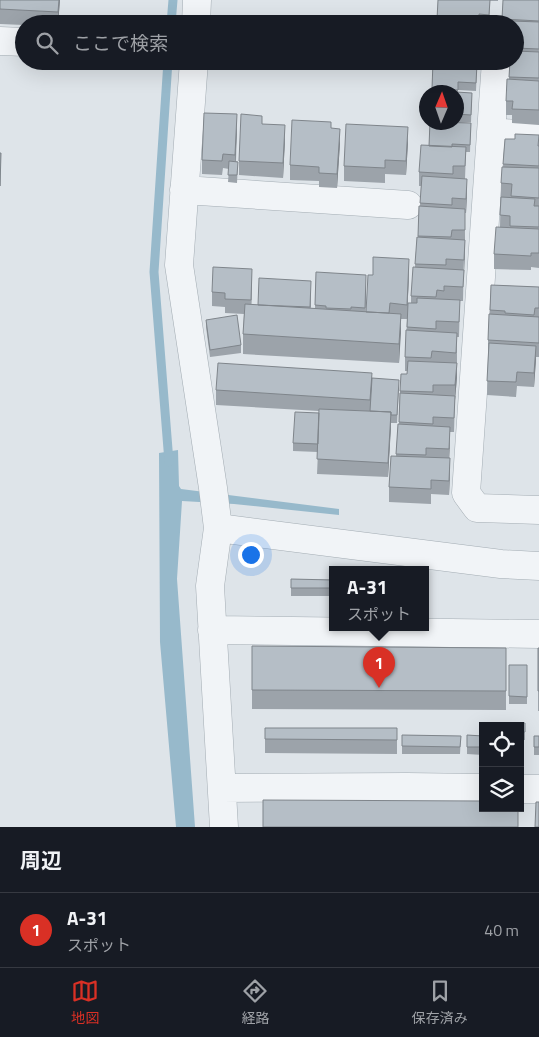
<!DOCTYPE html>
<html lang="ja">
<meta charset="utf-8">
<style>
body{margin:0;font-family:"Titillium Web","Noto Sans JP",sans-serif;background:#242831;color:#f1f3f6}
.controls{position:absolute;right:15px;bottom:15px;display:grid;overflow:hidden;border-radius:0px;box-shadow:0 5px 20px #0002}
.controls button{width:45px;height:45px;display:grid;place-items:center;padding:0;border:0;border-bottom:1px solid #363941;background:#171b24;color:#f1f3f6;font:25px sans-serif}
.compass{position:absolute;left:419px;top:85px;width:45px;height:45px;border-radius:50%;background:#171b24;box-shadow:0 5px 20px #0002;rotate:2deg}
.you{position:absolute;left:250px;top:554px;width:18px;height:18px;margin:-12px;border:4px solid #fff;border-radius:50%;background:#1a73e8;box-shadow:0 0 0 8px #1a73e833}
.badge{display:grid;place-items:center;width:32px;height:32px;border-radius:50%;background:#d93025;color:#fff;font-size:16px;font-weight:700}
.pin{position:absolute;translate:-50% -41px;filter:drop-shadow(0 1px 2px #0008)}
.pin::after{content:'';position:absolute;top:26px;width:18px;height:15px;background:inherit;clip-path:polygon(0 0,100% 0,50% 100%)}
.popup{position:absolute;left:329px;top:566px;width:100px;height:65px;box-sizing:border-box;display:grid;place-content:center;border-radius:0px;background:#171b24;filter:drop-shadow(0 1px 4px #0005);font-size:16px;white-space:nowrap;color:#9ea1a6}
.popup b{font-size:19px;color:#f1f3f6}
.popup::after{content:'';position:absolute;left:50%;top:100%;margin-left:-10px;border:10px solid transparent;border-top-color:#171b24}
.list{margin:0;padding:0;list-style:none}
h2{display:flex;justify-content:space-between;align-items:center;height:65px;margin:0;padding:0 20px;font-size:21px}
h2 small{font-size:16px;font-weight:400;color:#9ea1a6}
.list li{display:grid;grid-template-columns:32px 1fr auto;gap:15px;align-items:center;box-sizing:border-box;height:75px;padding:0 20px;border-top:1px solid #363941}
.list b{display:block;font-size:19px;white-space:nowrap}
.list p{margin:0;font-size:16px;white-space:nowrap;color:#9ea1a6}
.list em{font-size:16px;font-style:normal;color:#9ea1a6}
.icon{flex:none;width:28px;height:28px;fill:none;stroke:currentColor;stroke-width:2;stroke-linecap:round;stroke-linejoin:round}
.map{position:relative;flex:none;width:539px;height:827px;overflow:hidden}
.search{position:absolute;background:#171b24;box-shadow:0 5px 20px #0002;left:15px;right:15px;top:15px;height:55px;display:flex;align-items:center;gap:12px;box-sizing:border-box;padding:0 18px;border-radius:28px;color:#9ea1a6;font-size:19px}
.sheet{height:140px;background:#171b24}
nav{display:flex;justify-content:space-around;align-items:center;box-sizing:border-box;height:70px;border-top:1px solid #363941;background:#171b24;font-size:14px;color:#9ea1a6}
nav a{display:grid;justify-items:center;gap:2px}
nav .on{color:#d93025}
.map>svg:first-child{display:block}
.water{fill:#97b9cb}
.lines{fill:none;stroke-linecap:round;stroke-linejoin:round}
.stream{stroke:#97b9cb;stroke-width:9}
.minor-casing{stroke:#a3acb3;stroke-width:29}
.minor{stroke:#f1f4f7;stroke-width:28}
.wall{fill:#9ca3aa}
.shaded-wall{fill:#7f858b}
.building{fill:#b5bec6;stroke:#7f858b}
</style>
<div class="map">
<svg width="539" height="827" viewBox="0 0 539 827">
<rect width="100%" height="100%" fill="#dee4e9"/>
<path class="water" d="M 178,450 L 179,486 L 181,489 L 339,509 L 339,515 L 234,504 L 182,501 L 177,579 L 195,827 L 176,827 L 160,642 L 159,453 Z"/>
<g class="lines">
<path class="stream" d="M 171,24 L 173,0
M 168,61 L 154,272 L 169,462"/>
<g class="minor-casing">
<path id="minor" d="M 196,24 L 197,0
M 0,41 L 24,42
M 194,61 L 179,265 L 213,488 L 218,528 L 210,586 L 224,827
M 496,61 L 466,493 L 477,508 L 539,510
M 491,132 L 539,136
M 184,190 L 408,205
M 218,528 L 501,564 L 539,566
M 212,630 L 539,634
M 222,788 L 407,787 L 483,788
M 520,789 L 539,789"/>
</g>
<use href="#minor" class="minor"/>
</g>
<path class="wall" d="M 0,0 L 60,0 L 58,24 L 24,24 L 24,25 L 0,24 Z
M 438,0 L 498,0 L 498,1 L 490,1 L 489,24 L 437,24 Z
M 503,0 L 539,0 L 539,125 L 512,123 L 512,115 L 506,115 L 506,101 L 509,79 L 510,61 L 515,61 L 515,24 L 502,24 Z
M 468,61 L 468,63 L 477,64 L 476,91 L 458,90 L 458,93 L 472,93 L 471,122 L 456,122 L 456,92 L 432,91 L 433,62 Z
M 428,122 L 455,122 L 471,123 L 470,152 L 466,152 L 465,179 L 467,193 L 466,213 L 465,213 L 463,301 L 460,301 L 459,337 L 457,337 L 457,377 L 455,400 L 454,432 L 450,432 L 449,458 L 450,472 L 449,495 L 431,494 L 431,504 L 389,502 L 389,487 L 396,456 L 398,424 L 399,424 L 400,391 L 407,374 L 407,371 L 405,371 L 405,357 L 408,303 L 411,303 L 411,296 L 415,267 L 417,237 L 418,237 L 419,206 L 420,206 L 421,186 L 419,186 L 419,172 L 429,146 L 430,125 L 428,125 Z
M 262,124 L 285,139 L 283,178 L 239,175 L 239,161 Z
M 331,128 L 340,143 L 337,188 L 319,187 L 319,181 L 290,180 L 290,165 Z
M 237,129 L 236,161 L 238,162 L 237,183 L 228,182 L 229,169 L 223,168 L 222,175 L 202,174 L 202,160 Z
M 539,135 L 539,268 L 531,267 L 531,270 L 494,269 L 494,254 L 500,227 L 501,183 L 503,167 L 505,139 L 515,139 Z
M 408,142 L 406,175 L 385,174 L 385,183 L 344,181 L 344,166 Z
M 316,272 L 366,289 L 365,312 L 409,273 L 407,319 L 401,319 L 399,363 L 243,354 L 243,334 L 244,314 L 225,313 L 225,307 L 212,306 L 212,292 L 252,283 L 251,305 L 258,305 L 311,295 L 311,308 L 315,308 Z
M 491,285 L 539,287 L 539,357 L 536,357 L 534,387 L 517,386 L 516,397 L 487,395 L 488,355 L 488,340 Z
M 206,320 L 241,345 L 241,353 L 210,357 L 206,327 Z
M 372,387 L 370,411 L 399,387 L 397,423 L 391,423 L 388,477 L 317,474 L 318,452 L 293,451 L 293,443 L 319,413 L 319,411 L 216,405 L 216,390 Z
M 291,579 L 333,580 L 333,596 L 291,596 Z
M 252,646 L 506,648 L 506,710 L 252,709 Z
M 538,648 L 539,648 L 539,711 L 538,711 Z
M 509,665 L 527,665 L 527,704 L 509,704 Z
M 525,723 L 525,740 L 522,740 L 522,755 L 520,755 L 520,726 Z
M 265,728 L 397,728 L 397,754 L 265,753 Z
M 402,735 L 461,736 L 460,754 L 402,754 Z
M 467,735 L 483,736 L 483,755 L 467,754 Z
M 534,736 L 539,736 L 539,755 L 534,755 Z"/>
<path class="shaded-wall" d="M 59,0 L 60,0 L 58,24 L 58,12 Z
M 237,114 L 237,129 L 235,169 L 235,155 Z
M 285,125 L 285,139 L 283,178 L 283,163 Z
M 408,127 L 408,142 L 406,175 L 406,161 Z
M 340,129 L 340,143 L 337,188 L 337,174 Z
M 467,179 L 467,193 L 466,213 L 466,199 Z
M 465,209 L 465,254 L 464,274 L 464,260 Z
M 409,259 L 409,273 L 407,319 L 407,305 Z
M 252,269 L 252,283 L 251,314 L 251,300 Z
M 366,275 L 366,289 L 365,322 L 365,308 Z
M 401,314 L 401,333 L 399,363 L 399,344 Z
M 536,346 L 536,360 L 534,387 L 534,373 Z
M 457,363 L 457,377 L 455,400 L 455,385 Z
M 372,373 L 372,387 L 370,414 L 370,400 Z
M 391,412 L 391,427 L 388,477 L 388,463 Z
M 450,427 L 450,441 L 449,463 L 449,449 Z
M 450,458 L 450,472 L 449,495 L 449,481 Z"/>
<path class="building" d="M 0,0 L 59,0 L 58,12 L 0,9 Z
M 438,0 L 490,0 L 489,15 L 479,14 L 479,21 L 437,19 Z
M 503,0 L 539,0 L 539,21 L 502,19 Z
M 512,21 L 539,22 L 539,49 L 515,48 L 515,24 L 512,24 Z
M 515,51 L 539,52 L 539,78 L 509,77 L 510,61 L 515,61 Z
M 433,62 L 477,64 L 476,83 L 458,82 L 458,90 L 432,88 Z
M 507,79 L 539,81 L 539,110 L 512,109 L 513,101 L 506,101 Z
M 429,91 L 456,92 L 429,92 Z
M 456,92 L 472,93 L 471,115 L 456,114 Z
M 204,113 L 237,114 L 235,155 L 223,154 L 222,161 L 202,160 Z
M 241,114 L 262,116 L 262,124 L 285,125 L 283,163 L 239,161 Z
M 292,120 L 331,122 L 331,128 L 340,129 L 337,174 L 319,173 L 319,167 L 290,165 Z
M 430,122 L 471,123 L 470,145 L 452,144 L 452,147 L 429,146 Z
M 346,124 L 408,127 L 406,161 L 385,160 L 385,168 L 344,166 Z
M 515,134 L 539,135 L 538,146 L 539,146 L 539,166 L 503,164 L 505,139 L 515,139 Z
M 421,145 L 466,147 L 465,166 L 453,166 L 453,174 L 419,172 Z
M 0,153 L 1,153 L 0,186 Z
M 229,161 L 238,162 L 237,175 L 228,175 Z
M 502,167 L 539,168 L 539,198 L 511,196 L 512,184 L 501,183 Z
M 422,176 L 467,179 L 466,199 L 452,198 L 452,205 L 420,203 Z
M 501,197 L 535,199 L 534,206 L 539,206 L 539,227 L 510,226 L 510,216 L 500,215 Z
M 419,206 L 465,209 L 465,230 L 452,230 L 451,237 L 418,236 Z
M 496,227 L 539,229 L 539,253 L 531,253 L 531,256 L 494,254 Z
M 417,237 L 465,240 L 464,260 L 446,259 L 446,265 L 415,264 Z
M 373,257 L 409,259 L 407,305 L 390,303 L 389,313 L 366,312 L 368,275 L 373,275 Z
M 213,267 L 252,269 L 251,300 L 225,299 L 225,293 L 212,292 Z
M 413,267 L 464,270 L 463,287 L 444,286 L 444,291 L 437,290 L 436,297 L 411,296 Z
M 316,272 L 366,275 L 365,308 L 351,307 L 351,309 L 326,308 L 326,306 L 315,305 Z
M 259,278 L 311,281 L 310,307 L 258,305 Z
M 491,285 L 539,287 L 539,308 L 535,308 L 534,315 L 505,313 L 505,311 L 490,310 Z
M 417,298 L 460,300 L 459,322 L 436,321 L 436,329 L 407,327 L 408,303 L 417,303 Z
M 245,304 L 401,314 L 399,344 L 243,334 Z
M 489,314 L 539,317 L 539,343 L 488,340 Z
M 237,315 L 241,345 L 210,350 L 206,320 Z
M 406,330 L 457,333 L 456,353 L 432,351 L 431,358 L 405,357 Z
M 489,343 L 536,346 L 534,373 L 517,372 L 516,382 L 487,381 Z
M 408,361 L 457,363 L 455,385 L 433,385 L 433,392 L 400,391 L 401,374 L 407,374 Z
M 218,363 L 372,373 L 370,400 L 216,390 Z
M 372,378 L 399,380 L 397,415 L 391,415 L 391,412 L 370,411 Z
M 400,393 L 455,396 L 454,418 L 433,417 L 433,424 L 399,422 Z
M 319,409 L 391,412 L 388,463 L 317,459 Z
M 295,412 L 319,413 L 318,444 L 293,443 Z
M 398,424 L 450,427 L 449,449 L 426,448 L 426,455 L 396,454 Z
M 391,456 L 450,458 L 449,481 L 431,480 L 431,489 L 389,487 Z
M 291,579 L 333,580 L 333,588 L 291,588 Z
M 252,646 L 506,648 L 506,691 L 252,690 Z
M 538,648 L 539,648 L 539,691 L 538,691 Z
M 509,665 L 527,665 L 527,697 L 509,696 Z
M 505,723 L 525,723 L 525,732 L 520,732 L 520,726 L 505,726 Z
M 265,728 L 397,728 L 397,740 L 265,739 Z
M 402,735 L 461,736 L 460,747 L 402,746 Z
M 467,735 L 483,736 L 483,747 L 467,747 Z
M 520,736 L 522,736 L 522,747 L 520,747 Z
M 534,736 L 539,736 L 539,747 L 534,747 Z
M 263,800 L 483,801 L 483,808 L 518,808 L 518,827 L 263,827 Z
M 536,802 L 539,802 L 539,827 L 535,827 Z"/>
</svg>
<div class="controls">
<button><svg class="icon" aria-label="locate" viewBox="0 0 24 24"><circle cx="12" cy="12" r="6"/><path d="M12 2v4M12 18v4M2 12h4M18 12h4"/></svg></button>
<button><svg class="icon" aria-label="layers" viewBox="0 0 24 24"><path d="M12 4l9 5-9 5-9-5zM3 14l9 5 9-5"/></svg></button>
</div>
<svg class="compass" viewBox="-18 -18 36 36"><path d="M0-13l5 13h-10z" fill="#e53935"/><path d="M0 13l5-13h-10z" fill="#9ea1a6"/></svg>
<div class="you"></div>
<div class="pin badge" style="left:379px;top:688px">1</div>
<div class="popup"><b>A-31</b>スポット</div>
<div class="search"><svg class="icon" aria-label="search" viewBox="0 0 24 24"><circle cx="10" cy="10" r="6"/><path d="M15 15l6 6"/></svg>ここで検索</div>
</div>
<section class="sheet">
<h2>周辺<small></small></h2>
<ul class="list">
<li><span class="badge">1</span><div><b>A-31</b><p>スポット</p></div><em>40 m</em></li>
</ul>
</section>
<nav>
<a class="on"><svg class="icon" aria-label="map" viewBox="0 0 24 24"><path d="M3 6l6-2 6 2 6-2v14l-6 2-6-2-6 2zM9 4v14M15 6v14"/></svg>地図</a>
<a><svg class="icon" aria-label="directions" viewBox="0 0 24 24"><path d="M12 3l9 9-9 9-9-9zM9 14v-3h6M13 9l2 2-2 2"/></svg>経路</a>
<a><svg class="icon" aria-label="saved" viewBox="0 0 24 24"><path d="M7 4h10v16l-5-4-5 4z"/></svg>保存済み</a>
</nav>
